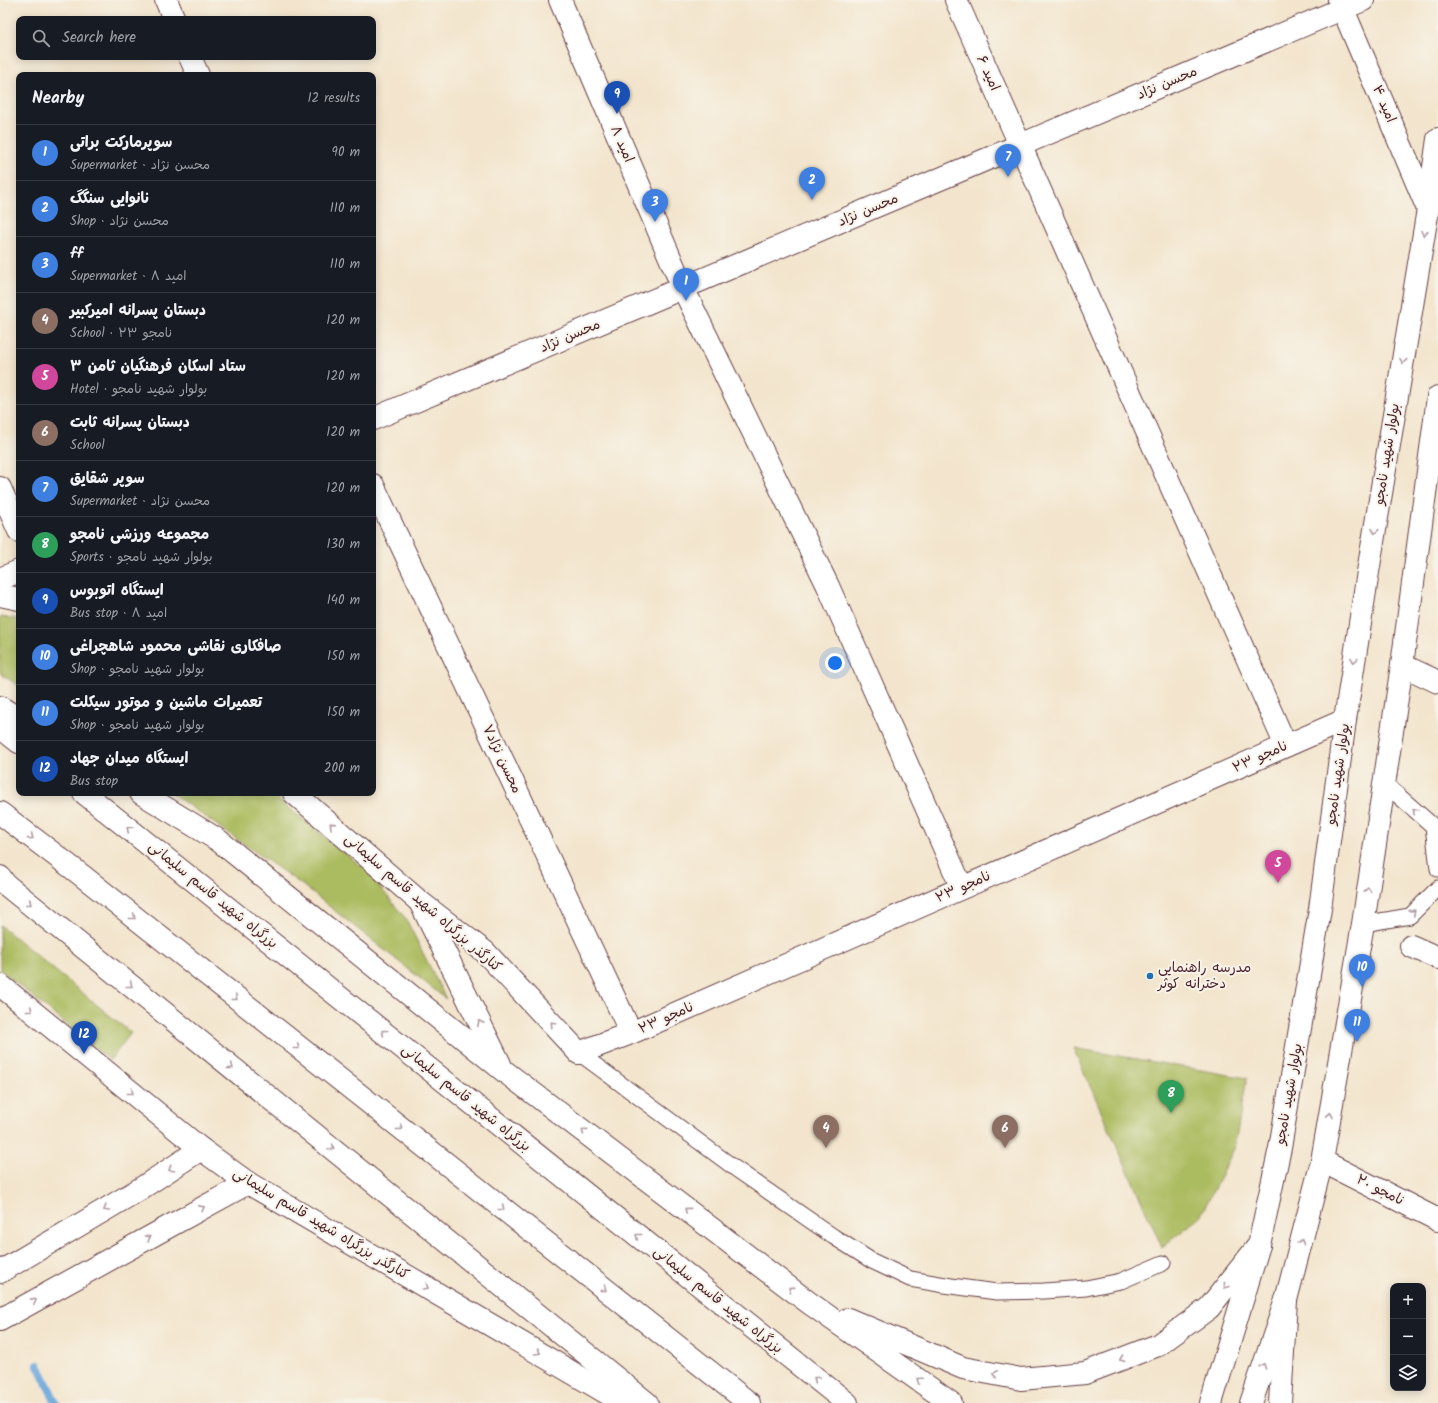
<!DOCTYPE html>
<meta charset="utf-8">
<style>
body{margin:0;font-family:Kalam,"Playpen Sans Arabic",sans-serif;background:#242831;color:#f1f3f6}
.controls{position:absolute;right:12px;bottom:12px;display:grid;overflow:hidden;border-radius:8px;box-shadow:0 2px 10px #0003}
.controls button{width:36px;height:36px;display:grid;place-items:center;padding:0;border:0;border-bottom:1px solid #363941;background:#171b24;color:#f1f3f6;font:20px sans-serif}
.you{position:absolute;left:835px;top:663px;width:14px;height:14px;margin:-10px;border:3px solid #fff;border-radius:50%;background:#1a73e8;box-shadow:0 0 0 6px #1a73e833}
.badge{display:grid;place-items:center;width:26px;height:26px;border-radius:50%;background:#db2777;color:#fff;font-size:13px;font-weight:700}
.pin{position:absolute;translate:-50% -33px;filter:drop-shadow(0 1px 2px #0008)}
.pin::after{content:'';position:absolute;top:21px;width:14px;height:12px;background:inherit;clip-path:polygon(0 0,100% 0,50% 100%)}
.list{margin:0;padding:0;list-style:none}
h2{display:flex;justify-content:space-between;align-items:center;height:52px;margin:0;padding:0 16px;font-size:17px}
h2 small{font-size:13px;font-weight:400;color:#9ea1a6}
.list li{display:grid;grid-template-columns:26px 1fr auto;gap:12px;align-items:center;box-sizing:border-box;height:56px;padding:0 16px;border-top:1px solid #363941}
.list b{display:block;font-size:15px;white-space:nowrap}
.list p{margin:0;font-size:13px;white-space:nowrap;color:#9ea1a6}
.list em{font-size:13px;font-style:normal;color:#9ea1a6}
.icon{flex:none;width:22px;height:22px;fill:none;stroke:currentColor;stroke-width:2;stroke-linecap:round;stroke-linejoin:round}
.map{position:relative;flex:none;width:1438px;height:1403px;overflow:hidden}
.search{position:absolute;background:#171b24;box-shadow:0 2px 10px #0003;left:16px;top:16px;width:360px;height:44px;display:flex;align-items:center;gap:10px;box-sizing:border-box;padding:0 14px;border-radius:8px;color:#9ea1a6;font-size:15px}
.panel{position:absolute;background:#171b24;box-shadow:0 2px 10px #0003;left:16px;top:72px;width:360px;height:724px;border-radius:8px}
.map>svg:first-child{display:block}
.green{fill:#abbb5e;stroke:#7a6d44}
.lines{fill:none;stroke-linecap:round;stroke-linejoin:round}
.stream{stroke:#69a7db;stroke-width:8}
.service-casing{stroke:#633d43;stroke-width:17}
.minor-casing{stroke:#633d43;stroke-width:24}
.tertiary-casing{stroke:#633d43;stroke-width:24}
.primary-casing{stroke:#633d43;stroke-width:24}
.trunk-casing{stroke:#633d43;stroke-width:24}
.service{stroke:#fff;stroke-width:15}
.minor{stroke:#fff;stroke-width:22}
.tertiary{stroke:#fff;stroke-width:22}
.primary{stroke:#fff;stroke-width:22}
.trunk{stroke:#fff;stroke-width:22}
.oneway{stroke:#ae9aa0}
.poi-dot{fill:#1f6fb2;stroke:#f7f3e8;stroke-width:1.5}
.labels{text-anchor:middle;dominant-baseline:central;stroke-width:4;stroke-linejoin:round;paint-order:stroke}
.street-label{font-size:14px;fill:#4a1f2b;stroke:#f7f3e8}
.poi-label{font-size:14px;fill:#4a1f2b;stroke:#f7f3e8;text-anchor:start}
</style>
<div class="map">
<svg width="1438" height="1403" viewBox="0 0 1438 1403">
<rect width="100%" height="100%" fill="#f7f3e8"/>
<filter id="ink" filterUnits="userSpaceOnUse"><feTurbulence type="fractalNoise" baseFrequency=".025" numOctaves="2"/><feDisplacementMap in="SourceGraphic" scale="8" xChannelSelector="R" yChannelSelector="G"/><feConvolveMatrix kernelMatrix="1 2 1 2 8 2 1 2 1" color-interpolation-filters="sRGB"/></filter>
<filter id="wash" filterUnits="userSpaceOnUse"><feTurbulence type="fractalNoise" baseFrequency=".012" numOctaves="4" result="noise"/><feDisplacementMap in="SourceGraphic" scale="16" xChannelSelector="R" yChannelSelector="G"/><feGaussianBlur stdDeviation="0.9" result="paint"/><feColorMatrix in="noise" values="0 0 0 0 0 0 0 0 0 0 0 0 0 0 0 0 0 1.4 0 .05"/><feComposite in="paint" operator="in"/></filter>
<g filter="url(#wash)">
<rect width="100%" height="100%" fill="#f3e5cd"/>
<path class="green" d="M 0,617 L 19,619 L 19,686 L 0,673 Z
M 171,793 L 270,793 L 365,869 L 406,919 L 446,999 L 301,884 Z
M 0,925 L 131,1033 L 110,1060 L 0,970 Z
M 1073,1048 L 1247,1078 L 1234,1149 L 1200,1217 L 1162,1247 Z"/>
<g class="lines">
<path class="stream" d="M 38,1365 L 56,1403"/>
</g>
</g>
<g filter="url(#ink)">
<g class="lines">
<g class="service-casing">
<path id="service" d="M 1384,783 L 1433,826 L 1438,869
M 1363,924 L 1410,916 L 1438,888
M 579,1053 L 736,1169 L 834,1237 L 872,1261 L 910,1279 L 951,1286 L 997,1292 L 1044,1291 L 1086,1288 L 1121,1281 L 1163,1263"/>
</g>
<g class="minor-casing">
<path id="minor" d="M 166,0 L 174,19
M 560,0 L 683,288 L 828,586 L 962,888
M 956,0 L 1286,746
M 1339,0 L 1428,209
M 190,57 L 198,75
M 373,419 L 1363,0
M 373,485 L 631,1033
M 0,488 L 19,531
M 0,579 L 19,571
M 1402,665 L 1438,682
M 1411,946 L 1438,958
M 579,1053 L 631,1033 L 1345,720
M 1322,1161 L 1438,1220
M 0,1272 L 140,1189 L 201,1149
M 0,1320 L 168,1227 L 248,1183"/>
</g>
<g class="tertiary-casing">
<path id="tertiary" d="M 1211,1403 L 1259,1245 L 1280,1148 L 1320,909 L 1345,720 L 1368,572 L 1428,209 L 1438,139
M 1251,1403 L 1286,1300 L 1322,1161 L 1363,924 L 1402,665 L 1438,397"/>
</g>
<g class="primary-casing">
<path id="primary" d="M 0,595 L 19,599
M 294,793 L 420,902 L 485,952 L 579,1053
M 0,985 L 201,1149 L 248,1183 L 624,1403"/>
</g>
<g class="trunk-casing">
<path id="trunk" d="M 0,707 L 19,719
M 0,727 L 19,742
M 84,793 L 847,1403
M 141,793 L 218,840 L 504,1071 L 808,1302 L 951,1403
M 0,813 L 80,874 L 749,1403
M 0,877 L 5,884 L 647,1403
M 420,902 L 500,1064
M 848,1319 L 963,1368 L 1021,1379 L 1085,1373 L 1158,1345 L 1209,1308 L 1259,1245
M 1280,1403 L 1286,1300"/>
</g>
<use href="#service" class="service"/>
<use href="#minor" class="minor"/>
<use href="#tertiary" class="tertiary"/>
<use href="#primary" class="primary"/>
<use href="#trunk" class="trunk"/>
</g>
<defs><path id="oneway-chevron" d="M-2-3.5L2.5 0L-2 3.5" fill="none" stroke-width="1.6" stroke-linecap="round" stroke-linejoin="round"/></defs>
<g class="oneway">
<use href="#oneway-chevron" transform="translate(1424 233) rotate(99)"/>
<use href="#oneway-chevron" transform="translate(1403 361) rotate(99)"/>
<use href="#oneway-chevron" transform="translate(1375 531) rotate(99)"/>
<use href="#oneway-chevron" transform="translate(1354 660) rotate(99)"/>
<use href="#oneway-chevron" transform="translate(1415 811) rotate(-139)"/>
<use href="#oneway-chevron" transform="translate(332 825) rotate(-139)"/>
<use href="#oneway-chevron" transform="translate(129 829) rotate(-141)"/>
<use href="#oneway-chevron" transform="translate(31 837) rotate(37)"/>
<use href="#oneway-chevron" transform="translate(1368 890) rotate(-81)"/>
<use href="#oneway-chevron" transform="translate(29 903) rotate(39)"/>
<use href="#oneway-chevron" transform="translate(1413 912) rotate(-40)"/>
<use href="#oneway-chevron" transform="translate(133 917) rotate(39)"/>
<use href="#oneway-chevron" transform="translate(130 985) rotate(39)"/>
<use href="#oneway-chevron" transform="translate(235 998) rotate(39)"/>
<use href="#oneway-chevron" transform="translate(30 1010) rotate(39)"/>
<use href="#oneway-chevron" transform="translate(480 1023) rotate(-116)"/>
<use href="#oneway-chevron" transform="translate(553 1024) rotate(-133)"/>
<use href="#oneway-chevron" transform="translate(384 1032) rotate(-141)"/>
<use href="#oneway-chevron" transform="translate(297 1047) rotate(38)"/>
<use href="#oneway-chevron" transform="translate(231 1067) rotate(39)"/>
<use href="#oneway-chevron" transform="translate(131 1092) rotate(39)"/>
<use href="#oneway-chevron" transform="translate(1330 1115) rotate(-80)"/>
<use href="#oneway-chevron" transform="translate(400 1128) rotate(38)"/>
<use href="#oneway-chevron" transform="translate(584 1131) rotate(-143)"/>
<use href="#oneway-chevron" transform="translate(332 1148) rotate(39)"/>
<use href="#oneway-chevron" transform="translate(171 1169) rotate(146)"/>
<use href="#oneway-chevron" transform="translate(202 1208) rotate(-28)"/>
<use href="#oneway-chevron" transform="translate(502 1208) rotate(38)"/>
<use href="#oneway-chevron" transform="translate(106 1209) rotate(150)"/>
<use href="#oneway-chevron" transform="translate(687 1210) rotate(-143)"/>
<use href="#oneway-chevron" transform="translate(638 1236) rotate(-141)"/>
<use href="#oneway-chevron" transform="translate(148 1238) rotate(-29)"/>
<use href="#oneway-chevron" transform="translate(1301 1242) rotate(-75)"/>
<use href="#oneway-chevron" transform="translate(1226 1286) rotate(128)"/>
<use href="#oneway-chevron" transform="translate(426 1287) rotate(30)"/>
<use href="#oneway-chevron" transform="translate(604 1289) rotate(38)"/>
<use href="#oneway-chevron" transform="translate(791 1289) rotate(-143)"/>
<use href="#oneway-chevron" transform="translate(34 1301) rotate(-29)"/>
<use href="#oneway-chevron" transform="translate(538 1352) rotate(30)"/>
<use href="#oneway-chevron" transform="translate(1122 1359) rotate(159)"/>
<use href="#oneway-chevron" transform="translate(1263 1366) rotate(-71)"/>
<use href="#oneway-chevron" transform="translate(995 1374) rotate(-169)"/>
<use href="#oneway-chevron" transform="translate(816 1379) rotate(-141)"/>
<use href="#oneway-chevron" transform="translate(919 1380) rotate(-145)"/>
</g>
</g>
<circle class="poi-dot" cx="1150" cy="976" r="4"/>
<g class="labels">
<g class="street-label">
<text transform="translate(988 73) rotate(66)">امید ۶</text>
<text transform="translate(1167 83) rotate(-23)">محسن نژاد</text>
<text transform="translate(1384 104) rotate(67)">امید ۴</text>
<text transform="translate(622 144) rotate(67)">امید ۸</text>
<text transform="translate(868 210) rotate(-23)">محسن نژاد</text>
<text transform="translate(570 336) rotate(-23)">محسن نژاد</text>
<text transform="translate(1387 454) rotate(-81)">بولوار شهید نامجو</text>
<text transform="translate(1260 757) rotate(-24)">نامجو ۲۳</text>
<text transform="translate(502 759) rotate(65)">محسن نژاد۷</text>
<text transform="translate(1338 774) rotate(-82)">بولوار شهید نامجو</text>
<text transform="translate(963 887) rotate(-24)">نامجو ۲۳</text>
<text transform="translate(213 895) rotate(39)">بزرگراه شهید قاسم سلیمانی</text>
<text transform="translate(423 903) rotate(41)">کنارگذر بزرگراه شهید قاسم سلیمانی</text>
<text transform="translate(666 1018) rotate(-24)">نامجو ۲۳</text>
<text transform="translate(1289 1094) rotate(-80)">بولوار شهید نامجو</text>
<text transform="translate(466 1098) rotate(39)">بزرگراه شهید قاسم سلیمانی</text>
<text transform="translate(1380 1190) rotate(27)">نامجو ۲۰</text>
<text transform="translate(321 1224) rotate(31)">کنارگذر بزرگراه شهید قاسم سلیمانی</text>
<text transform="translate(718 1300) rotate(39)">بزرگراه شهید قاسم سلیمانی</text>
</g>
<g class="poi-label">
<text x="1158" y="968">مدرسه راهنمایی<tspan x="1158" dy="16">دخترانه کوثر</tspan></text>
</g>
</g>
</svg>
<div class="controls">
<button>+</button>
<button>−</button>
<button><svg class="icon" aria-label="layers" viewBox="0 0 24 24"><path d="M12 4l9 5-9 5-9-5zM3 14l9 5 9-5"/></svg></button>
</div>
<div class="you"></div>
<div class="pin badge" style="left:686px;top:301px;background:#3f7fe0">1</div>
<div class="pin badge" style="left:812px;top:200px;background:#3f7fe0">2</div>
<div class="pin badge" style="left:655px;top:222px;background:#3f7fe0">3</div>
<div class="pin badge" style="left:826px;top:1148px;background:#8d6e63">4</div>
<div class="pin badge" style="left:1278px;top:883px;background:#d1479c">5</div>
<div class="pin badge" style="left:1005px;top:1148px;background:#8d6e63">6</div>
<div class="pin badge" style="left:1008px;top:177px;background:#3f7fe0">7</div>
<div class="pin badge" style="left:1171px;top:1113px;background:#2e9e5b">8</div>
<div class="pin badge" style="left:617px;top:114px;background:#1a4fb4">9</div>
<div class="pin badge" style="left:1362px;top:987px;background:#3f7fe0">10</div>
<div class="pin badge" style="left:1357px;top:1042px;background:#3f7fe0">11</div>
<div class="pin badge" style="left:84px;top:1054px;background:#1a4fb4">12</div>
<div class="search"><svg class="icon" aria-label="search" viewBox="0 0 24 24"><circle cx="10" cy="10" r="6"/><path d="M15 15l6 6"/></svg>Search here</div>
<section class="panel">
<h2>Nearby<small>12 results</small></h2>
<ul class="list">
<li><span class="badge" style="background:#3f7fe0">1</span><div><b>سوپرمارکت براتی</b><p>Supermarket · محسن نژاد</p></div><em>90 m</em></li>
<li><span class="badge" style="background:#3f7fe0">2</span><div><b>نانوایی سنگگ</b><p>Shop · محسن نژاد</p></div><em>110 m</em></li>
<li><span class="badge" style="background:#3f7fe0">3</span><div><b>ff</b><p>Supermarket · امید ۸</p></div><em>110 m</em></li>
<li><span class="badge" style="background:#8d6e63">4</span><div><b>دبستان پسرانه امیرکبیر</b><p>School · نامجو ۲۳</p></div><em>120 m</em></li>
<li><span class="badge" style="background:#d1479c">5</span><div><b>ستاد اسکان فرهنگیان ثامن ۳</b><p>Hotel · بولوار شهید نامجو</p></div><em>120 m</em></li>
<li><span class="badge" style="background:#8d6e63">6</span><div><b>دبستان پسرانه ثابت</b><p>School</p></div><em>120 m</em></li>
<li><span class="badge" style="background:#3f7fe0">7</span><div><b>سوپر شقایق</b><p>Supermarket · محسن نژاد</p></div><em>120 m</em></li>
<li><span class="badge" style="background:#2e9e5b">8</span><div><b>مجموعه ورزشی نامجو</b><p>Sports · بولوار شهید نامجو</p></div><em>130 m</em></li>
<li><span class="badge" style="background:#1a4fb4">9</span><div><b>ایستگاه اتوبوس</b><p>Bus stop · امید ۸</p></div><em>140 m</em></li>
<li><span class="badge" style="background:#3f7fe0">10</span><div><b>صافکاری نقاشی محمود شاهچراغی</b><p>Shop · بولوار شهید نامجو</p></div><em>150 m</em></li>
<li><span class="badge" style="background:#3f7fe0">11</span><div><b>تعمیرات ماشین و موتور سیکلت</b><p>Shop · بولوار شهید نامجو</p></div><em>150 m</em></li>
<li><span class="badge" style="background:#1a4fb4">12</span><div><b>ایستگاه میدان جهاد</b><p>Bus stop</p></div><em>200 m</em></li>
</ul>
</section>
</div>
